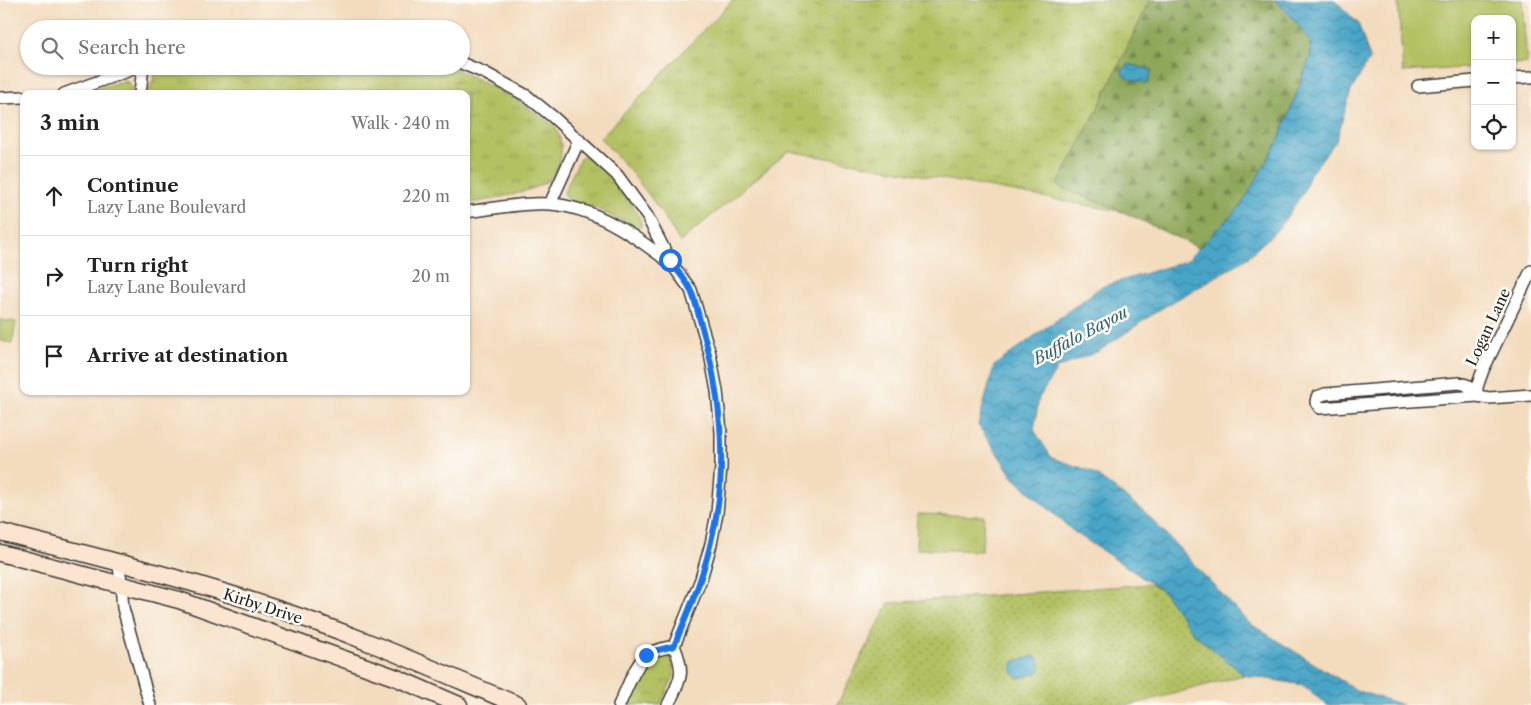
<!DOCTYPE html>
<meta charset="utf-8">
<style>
body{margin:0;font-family:"Libre Caslon Text",serif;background:#f2f2f2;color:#222}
.controls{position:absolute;right:15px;top:15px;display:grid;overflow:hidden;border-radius:10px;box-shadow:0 1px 4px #0004}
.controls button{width:45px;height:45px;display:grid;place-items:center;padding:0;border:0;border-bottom:1px solid #e0e0e0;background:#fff;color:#222;font:25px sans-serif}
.stop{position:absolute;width:15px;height:15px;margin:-11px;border:4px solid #1a73e8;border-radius:50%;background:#fff}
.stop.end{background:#1a73e8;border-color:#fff;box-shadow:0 1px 5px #0008}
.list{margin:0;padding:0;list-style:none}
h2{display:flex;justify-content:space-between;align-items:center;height:65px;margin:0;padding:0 20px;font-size:21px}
h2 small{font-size:16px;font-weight:400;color:#767676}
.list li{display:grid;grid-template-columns:32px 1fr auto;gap:15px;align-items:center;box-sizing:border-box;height:80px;padding:0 20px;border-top:1px solid #e0e0e0}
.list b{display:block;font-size:19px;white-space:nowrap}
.list p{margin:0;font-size:16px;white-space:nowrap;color:#767676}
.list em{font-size:16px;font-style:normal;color:#767676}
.icon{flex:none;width:28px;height:28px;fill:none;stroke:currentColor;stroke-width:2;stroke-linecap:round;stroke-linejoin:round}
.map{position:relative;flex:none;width:1531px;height:705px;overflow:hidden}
.search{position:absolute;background:#fff;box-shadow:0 1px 4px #0004;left:20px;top:20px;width:450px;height:55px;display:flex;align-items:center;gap:12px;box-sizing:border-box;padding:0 18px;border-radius:28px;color:#767676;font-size:19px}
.panel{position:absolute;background:#fff;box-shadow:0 1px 4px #0004;left:20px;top:90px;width:450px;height:305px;border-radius:10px}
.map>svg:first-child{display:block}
.grass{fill:url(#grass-tufts);stroke:#686e40}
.forest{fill:url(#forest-firs);stroke:#55623b}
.garden{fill:url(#garden-dots);stroke:#686e40}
.pitch{fill:#b3c164;stroke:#686e40}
.water{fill:url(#water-waves);stroke:#326072}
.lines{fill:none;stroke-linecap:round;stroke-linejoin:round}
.minor-casing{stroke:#3c3934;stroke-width:14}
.secondary-casing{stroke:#3c3934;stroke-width:19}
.minor{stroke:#fff;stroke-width:11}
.secondary{stroke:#fce5d0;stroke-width:16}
.route{stroke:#1a73e8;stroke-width:6}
.labels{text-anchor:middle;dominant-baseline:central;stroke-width:5;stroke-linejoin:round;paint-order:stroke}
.street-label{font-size:15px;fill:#1c1c1c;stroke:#fdfcf7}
.water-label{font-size:16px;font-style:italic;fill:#326072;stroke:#fdfcf7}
</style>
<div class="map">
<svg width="1531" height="705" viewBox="0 0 1531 705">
<defs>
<pattern id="grass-tufts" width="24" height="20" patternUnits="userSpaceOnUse" patternTransform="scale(1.25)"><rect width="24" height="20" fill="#b3c164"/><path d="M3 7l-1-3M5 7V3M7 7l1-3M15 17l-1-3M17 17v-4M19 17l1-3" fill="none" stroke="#99a556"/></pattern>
<pattern id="forest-firs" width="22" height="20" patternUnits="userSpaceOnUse" patternTransform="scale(1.25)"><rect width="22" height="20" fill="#8ea75a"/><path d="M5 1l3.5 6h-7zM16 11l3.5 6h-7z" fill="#73874a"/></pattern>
<pattern id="garden-dots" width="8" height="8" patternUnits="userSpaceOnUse" patternTransform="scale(1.25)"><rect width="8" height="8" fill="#b3c164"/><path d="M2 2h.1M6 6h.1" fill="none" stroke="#99a556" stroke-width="1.8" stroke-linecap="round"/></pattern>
<pattern id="water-waves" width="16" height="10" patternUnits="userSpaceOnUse" patternTransform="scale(1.25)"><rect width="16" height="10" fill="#48a5c7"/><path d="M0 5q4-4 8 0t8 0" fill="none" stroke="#3b86a1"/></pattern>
</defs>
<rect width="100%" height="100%" fill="#fdfcf7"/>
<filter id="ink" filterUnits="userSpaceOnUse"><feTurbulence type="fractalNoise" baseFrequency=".02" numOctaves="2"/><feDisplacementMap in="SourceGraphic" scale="10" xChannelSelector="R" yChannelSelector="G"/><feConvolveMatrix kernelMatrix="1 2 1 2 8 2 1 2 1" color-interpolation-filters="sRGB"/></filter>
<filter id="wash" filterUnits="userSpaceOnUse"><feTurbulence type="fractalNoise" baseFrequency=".0096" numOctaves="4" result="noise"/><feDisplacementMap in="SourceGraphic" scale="20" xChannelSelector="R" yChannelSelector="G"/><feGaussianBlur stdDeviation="1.12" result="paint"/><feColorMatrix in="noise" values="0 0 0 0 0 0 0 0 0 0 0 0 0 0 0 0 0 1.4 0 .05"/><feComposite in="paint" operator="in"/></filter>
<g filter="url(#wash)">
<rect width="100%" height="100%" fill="#f3dbbd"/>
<path class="grass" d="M 733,0 L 1274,0 L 1203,250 L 1124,212 L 789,151 L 680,242 C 657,203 631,170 600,138 Z
M 163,66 L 449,66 C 480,81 513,95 540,116 C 544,119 549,122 553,125 C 560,134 563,147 560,158 C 558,168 554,178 544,183 C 522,195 491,199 466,204 L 466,94 L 148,94 L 156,72 Z
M 123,81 L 128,82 L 134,91 L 134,94 L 91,94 L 93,90 Z
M 583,156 L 589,157 C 600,170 644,211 641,226 L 636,229 L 596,208 L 567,200 L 564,192 L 580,159 Z
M 667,656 L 672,659 L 674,676 L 660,705 L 628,705 L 648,664 L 656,657 Z"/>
<path class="forest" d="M 1150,0 L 1274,0 L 1287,11 L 1310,41 L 1311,55 L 1279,140 L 1262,172 L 1240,207 L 1203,250 L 1124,212 L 1057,186 L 1103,98 Z"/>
<path class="garden" d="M 1150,584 L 1164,592 L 1193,633 L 1244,675 L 1131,705 L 837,705 L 889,603 Z"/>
<path class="pitch" d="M 1398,0 L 1522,0 L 1527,63 L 1512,64 L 1512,19 L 1475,19 L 1475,67 L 1403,72 Z
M 0,320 L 16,322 L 12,343 L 0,341 Z
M 917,514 L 984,516 L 982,551 L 916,549 Z"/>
<path class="water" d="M 1274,0 L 1335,0 L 1358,23 L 1370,58 L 1351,91 L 1336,141 L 1310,174 L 1303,193 L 1279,228 L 1246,259 L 1159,310 L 1099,351 L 1057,368 L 1039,398 L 1034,430 L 1052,458 L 1091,471 L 1146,513 L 1249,623 L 1358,691 L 1403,705 L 1327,705 L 1303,685 L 1244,675 L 1193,633 L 1164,592 L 1073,531 L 1013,477 L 978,425 L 994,366 L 1101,287 L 1186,261 L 1240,207 L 1279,140 L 1311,55 L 1310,41 L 1287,11 Z
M 1128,64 L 1152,70 L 1148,84 L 1125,78 L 1125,75 L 1122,74 L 1124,67 L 1127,68 Z
M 1034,656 L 1039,659 L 1041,667 L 1038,673 L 1019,678 L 1013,674 L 1012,666 L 1015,661 Z"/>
</g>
<g filter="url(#ink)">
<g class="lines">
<g class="minor-casing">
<path id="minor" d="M 461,63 L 485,73 L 527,96 L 553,117 L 617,175 L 647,216 L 671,263 L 691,290 L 710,354 L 717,391 L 721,432 L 721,467 L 717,513 L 711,544 L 701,579 L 674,646 C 686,674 680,680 668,705
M 1512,78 L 1531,77
M 1418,86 L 1475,81
M 64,94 L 141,66
M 140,94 L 143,66
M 0,98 L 24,97
M 550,204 L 579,140
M 466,212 C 493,209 523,202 550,204 C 595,207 635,236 669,262
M 1477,396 L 1467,385 L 1459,383 L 1325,394 L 1317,397 L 1316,402 L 1320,408 L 1477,396 L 1489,398 L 1531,395
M 1477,396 L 1477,387 L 1483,370 L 1531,271
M 119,563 L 123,608 L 150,705
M 619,705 C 626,692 636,661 648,654 C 656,649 665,648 674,646"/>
</g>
<g class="secondary-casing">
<path id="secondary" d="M 0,532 C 91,555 182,578 271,607 C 355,634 437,671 518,705
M 0,553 L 179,600 L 397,678 L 459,705"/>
</g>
<use href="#minor" class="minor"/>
<use href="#secondary" class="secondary"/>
</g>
</g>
<g class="lines" filter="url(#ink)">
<path class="route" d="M 646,655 L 654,651 L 674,646 C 688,613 702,580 710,546 C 729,473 722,396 701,324 C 698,314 696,302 691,291 C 687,280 676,271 670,260"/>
</g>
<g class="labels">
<g class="street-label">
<text transform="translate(1488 327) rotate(-65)">Logan Lane</text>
<text transform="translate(263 606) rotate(18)">Kirby Drive</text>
</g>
<g class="water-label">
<text transform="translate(1080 335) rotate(-28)">Buffalo Bayou</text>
</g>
</g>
</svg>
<div class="controls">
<button>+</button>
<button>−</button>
<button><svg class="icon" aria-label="locate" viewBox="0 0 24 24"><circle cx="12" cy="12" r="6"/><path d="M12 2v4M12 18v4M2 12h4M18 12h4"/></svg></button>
</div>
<div class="stop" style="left:670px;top:260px"></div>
<div class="stop end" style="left:646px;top:655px"></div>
<div class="search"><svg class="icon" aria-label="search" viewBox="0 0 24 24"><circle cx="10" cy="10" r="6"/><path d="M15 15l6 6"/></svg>Search here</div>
<section class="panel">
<h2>3 min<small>Walk · 240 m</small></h2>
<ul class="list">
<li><svg class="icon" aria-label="ahead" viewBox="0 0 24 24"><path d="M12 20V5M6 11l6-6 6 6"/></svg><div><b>Continue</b><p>Lazy Lane Boulevard</p></div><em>220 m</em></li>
<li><svg class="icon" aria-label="right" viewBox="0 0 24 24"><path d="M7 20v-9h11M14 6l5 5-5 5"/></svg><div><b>Turn right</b><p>Lazy Lane Boulevard</p></div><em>20 m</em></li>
<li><svg class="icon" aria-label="arrive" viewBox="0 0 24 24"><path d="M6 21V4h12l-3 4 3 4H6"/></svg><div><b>Arrive at destination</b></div></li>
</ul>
</section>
</div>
